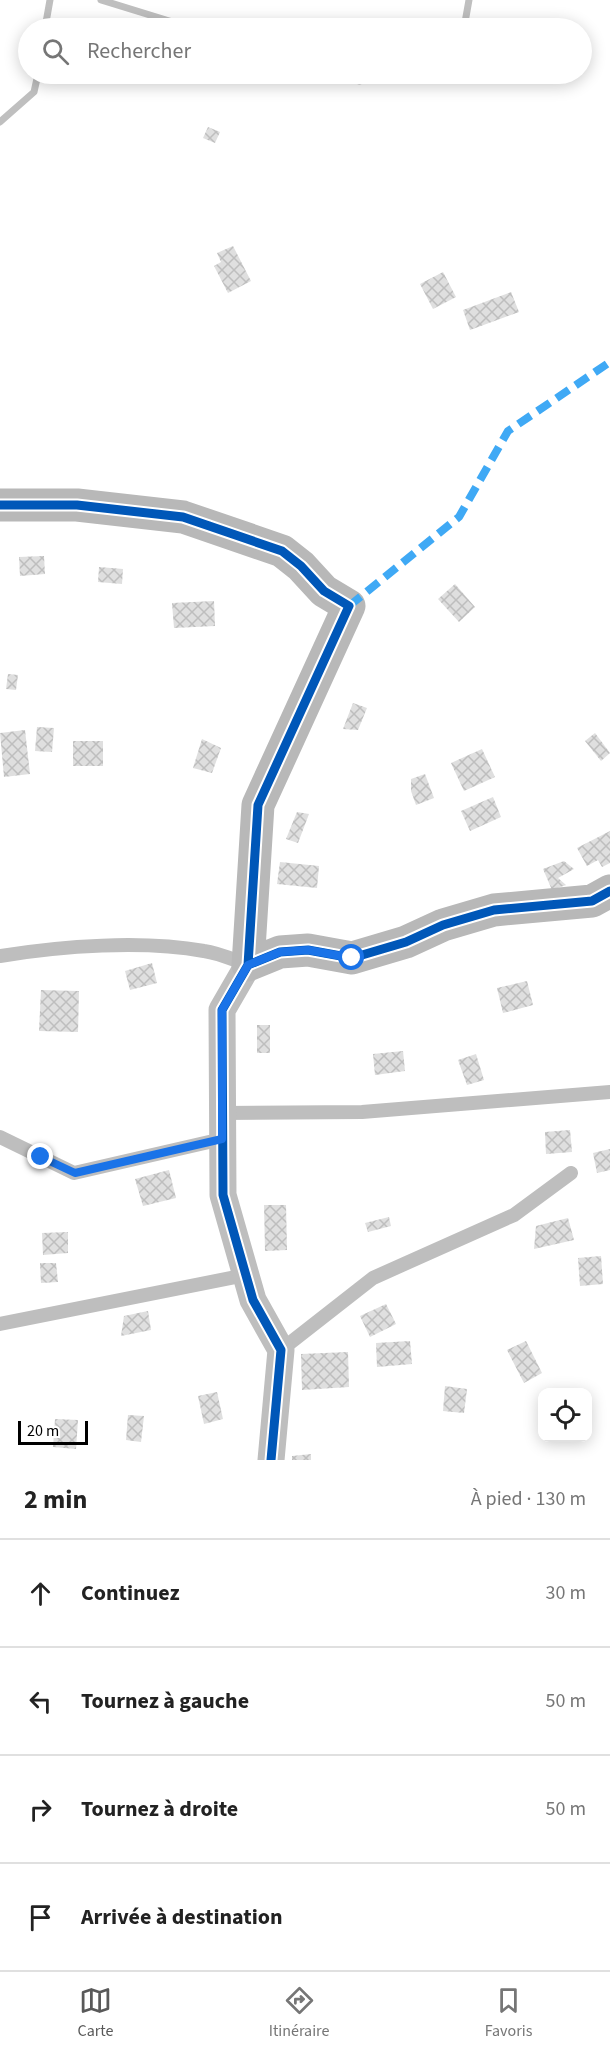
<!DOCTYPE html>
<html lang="fr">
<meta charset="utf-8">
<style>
body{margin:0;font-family:"Source Sans 3",sans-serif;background:#f6f6f6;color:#222}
.controls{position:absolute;right:18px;bottom:18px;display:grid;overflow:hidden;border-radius:12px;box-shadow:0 3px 15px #0003}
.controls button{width:54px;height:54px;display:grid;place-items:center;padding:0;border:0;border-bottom:2px solid #e0e0e0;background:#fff;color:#222;font:30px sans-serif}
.scale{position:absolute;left:18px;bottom:15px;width:70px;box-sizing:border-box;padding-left:6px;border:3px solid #000;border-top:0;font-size:16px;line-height:21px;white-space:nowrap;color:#000;-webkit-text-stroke:4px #fff;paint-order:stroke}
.stop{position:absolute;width:18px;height:18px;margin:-14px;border:4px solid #1a73e8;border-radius:50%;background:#fff}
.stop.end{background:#1a73e8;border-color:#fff;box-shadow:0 2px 6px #0008}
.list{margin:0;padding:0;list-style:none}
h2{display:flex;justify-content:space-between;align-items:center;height:78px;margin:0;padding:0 24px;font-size:26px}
h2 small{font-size:20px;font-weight:400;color:#767676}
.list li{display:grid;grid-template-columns:39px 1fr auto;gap:18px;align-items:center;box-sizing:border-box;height:108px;padding:0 24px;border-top:2px solid #e0e0e0}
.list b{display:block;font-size:22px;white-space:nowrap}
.list em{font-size:20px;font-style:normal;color:#767676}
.icon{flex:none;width:33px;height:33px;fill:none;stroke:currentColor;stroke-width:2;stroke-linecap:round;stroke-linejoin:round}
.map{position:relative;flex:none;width:610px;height:1460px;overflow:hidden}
.search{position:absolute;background:#fff;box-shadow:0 3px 15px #0003;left:18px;right:18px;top:18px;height:66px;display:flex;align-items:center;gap:15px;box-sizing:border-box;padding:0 21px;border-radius:33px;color:#767676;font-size:22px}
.sheet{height:510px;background:#fff}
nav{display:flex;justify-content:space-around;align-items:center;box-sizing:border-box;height:84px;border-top:2px solid #e0e0e0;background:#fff;font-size:16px;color:#767676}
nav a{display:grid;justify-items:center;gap:3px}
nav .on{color:#595959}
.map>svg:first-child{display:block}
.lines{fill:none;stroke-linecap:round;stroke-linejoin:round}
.stream{stroke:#bfbfbf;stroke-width:7}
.building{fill:url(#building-cross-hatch)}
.lane{stroke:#bebebe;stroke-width:14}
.street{stroke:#bebebe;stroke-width:27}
.secondary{stroke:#b8b8b8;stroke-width:33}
.quiet{stroke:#3fa9f5;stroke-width:8;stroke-dasharray:15 8;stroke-linecap:butt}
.cycleway-casing{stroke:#fff;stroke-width:13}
.cycleway{stroke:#0057b8;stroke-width:9}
.route{stroke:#1a73e8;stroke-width:8}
</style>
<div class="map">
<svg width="610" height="1460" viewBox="0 0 610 1460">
<defs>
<pattern id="building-cross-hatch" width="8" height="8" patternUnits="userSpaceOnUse" patternTransform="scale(1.5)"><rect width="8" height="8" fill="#dfdfdf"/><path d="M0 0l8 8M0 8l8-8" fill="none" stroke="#bebebe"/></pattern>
</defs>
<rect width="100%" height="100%" fill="#fff"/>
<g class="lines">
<path class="stream" d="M 101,0 L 192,28
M 45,28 L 50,0
M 464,28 L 469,0
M 335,74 L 359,81 L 385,74
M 0,122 L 34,92 L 38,74"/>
</g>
<path class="building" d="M 208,127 L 220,132 L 215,143 L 203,138 Z
M 233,246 L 251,281 L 228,293 L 214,266 L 221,262 L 217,253 Z
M 443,272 L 456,297 L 433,309 L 420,284 Z
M 511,292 L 519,312 L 470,330 L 463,310 Z
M 44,556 L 45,574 L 20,576 L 19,557 Z
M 99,567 L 123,569 L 122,584 L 98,582 Z
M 455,584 L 475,607 L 459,622 L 438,599 Z
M 214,601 L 215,626 L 174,628 L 172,603 Z
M 8,674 L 18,675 L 16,690 L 6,689 Z
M 353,703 L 367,708 L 358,730 L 343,729 Z
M 37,727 L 54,728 L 52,752 L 35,751 Z
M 25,730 L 30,774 L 4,777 L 0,733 Z
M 595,733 L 610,753 L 601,761 L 585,741 Z
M 202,739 L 221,748 L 212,773 L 193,768 Z
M 73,741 L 103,741 L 103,766 L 73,766 Z
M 482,749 L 495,777 L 464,791 L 451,763 Z
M 425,774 L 434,798 L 416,805 L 411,791 L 411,779 Z
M 493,797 L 501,817 L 470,831 L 461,811 Z
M 297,812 L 309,814 L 298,843 L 286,839 Z
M 610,831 L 610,863 L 602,867 L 598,860 L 587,866 L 577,848 Z
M 564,861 L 574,869 L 558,878 L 566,885 L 552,890 L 543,869 Z
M 280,862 L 319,866 L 317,888 L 277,884 Z
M 152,963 L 157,983 L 130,990 L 125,971 Z
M 527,981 L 533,1005 L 503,1013 L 497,988 Z
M 41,990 L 79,991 L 78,1032 L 39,1031 Z
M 257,1025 L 270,1025 L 270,1053 L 257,1053 Z
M 403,1051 L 405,1071 L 375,1075 L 373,1054 Z
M 476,1054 L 484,1080 L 467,1085 L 458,1060 Z
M 570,1130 L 572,1152 L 546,1154 L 545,1132 Z
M 610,1149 L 610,1170 L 597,1173 L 593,1153 Z
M 169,1170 L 176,1198 L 143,1206 L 135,1179 Z
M 264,1205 L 286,1205 L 287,1250 L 265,1251 Z
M 389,1217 L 391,1226 L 368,1232 L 365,1223 Z
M 568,1218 L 574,1240 L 534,1249 L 536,1226 Z
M 68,1232 L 68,1253 L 43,1255 L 42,1233 Z
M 601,1256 L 603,1284 L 580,1286 L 578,1258 Z
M 40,1263 L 56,1263 L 58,1282 L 41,1283 Z
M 386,1304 L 396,1324 L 370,1337 L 360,1316 Z
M 148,1311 L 151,1330 L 121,1336 L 124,1316 Z
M 410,1341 L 412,1364 L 377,1367 L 376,1343 Z
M 526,1341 L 542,1373 L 524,1383 L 507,1350 Z
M 348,1352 L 349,1387 L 302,1390 L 301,1354 Z
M 445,1386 L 467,1389 L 464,1413 L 443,1411 Z
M 217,1392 L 223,1419 L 204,1424 L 198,1396 Z
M 128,1415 L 144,1416 L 141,1442 L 126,1440 Z
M 55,1419 L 78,1420 L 76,1449 L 53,1447 Z
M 311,1454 L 311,1460 L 292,1460 L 292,1456 Z"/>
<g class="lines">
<path class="lane" d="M 0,956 C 62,946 142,940 204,951 C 219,953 234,960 248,965
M 222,1113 L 362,1112 L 610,1092
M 0,1137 L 74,1173 L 222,1139
M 0,1324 L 246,1275
M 281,1350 L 373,1278 L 514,1215 L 571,1173"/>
<path class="street" d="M 248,965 L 222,1010 L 223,1195 L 253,1300 L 281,1350 L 271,1460"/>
<path class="secondary" d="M 0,505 L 77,505 L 183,517 L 282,551 L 301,566 L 324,591 L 349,606 L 258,805 L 248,965 L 280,952 L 308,950 L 352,958 L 406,942 L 443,925 L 494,910 L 592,901 L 610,891"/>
<path class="quiet" d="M 349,606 L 459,517 L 508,431 L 610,362"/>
<g class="cycleway-casing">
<path id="cycleway" d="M 0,505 L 77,505 L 183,517 L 282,551 L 301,566 L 324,591 L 349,606 L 258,805 L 248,965 L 222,1010 L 223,1195 L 253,1300 L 281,1350 L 271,1460
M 248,965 L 280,952 L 308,950 L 352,958 L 406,942 L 443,925 L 494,910 L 592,901 L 610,891"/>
</g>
<use href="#cycleway" class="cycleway"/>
</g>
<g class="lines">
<path class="route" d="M 41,1157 L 75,1173 L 222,1139 L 222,1010 L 248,965 L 280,952 L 308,950 L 352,958"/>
</g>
</svg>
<div class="controls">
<button><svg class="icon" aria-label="locate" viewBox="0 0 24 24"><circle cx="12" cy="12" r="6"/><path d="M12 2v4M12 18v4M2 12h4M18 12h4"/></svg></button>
</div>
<div class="scale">20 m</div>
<div class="stop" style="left:352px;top:958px"></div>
<div class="stop end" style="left:41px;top:1157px"></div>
<div class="search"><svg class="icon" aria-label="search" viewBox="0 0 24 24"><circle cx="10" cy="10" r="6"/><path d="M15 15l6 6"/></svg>Rechercher</div>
</div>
<section class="sheet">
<h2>2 min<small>À pied · 130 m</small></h2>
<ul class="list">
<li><svg class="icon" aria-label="ahead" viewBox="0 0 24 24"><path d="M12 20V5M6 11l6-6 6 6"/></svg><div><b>Continuez</b></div><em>30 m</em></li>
<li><svg class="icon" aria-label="left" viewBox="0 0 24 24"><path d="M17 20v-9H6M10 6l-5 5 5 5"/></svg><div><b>Tournez à gauche</b></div><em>50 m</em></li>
<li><svg class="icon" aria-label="right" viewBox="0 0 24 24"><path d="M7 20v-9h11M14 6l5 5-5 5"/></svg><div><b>Tournez à droite</b></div><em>50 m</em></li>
<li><svg class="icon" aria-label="arrive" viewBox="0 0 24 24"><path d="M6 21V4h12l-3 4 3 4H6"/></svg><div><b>Arrivée à destination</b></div></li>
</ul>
</section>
<nav>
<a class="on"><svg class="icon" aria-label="map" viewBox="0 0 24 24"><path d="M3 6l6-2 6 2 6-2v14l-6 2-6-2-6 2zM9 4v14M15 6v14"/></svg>Carte</a>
<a><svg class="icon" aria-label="directions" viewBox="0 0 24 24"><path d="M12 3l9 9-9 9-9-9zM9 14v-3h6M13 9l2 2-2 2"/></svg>Itinéraire</a>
<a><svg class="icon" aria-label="saved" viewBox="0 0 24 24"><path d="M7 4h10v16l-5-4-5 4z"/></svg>Favoris</a>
</nav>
